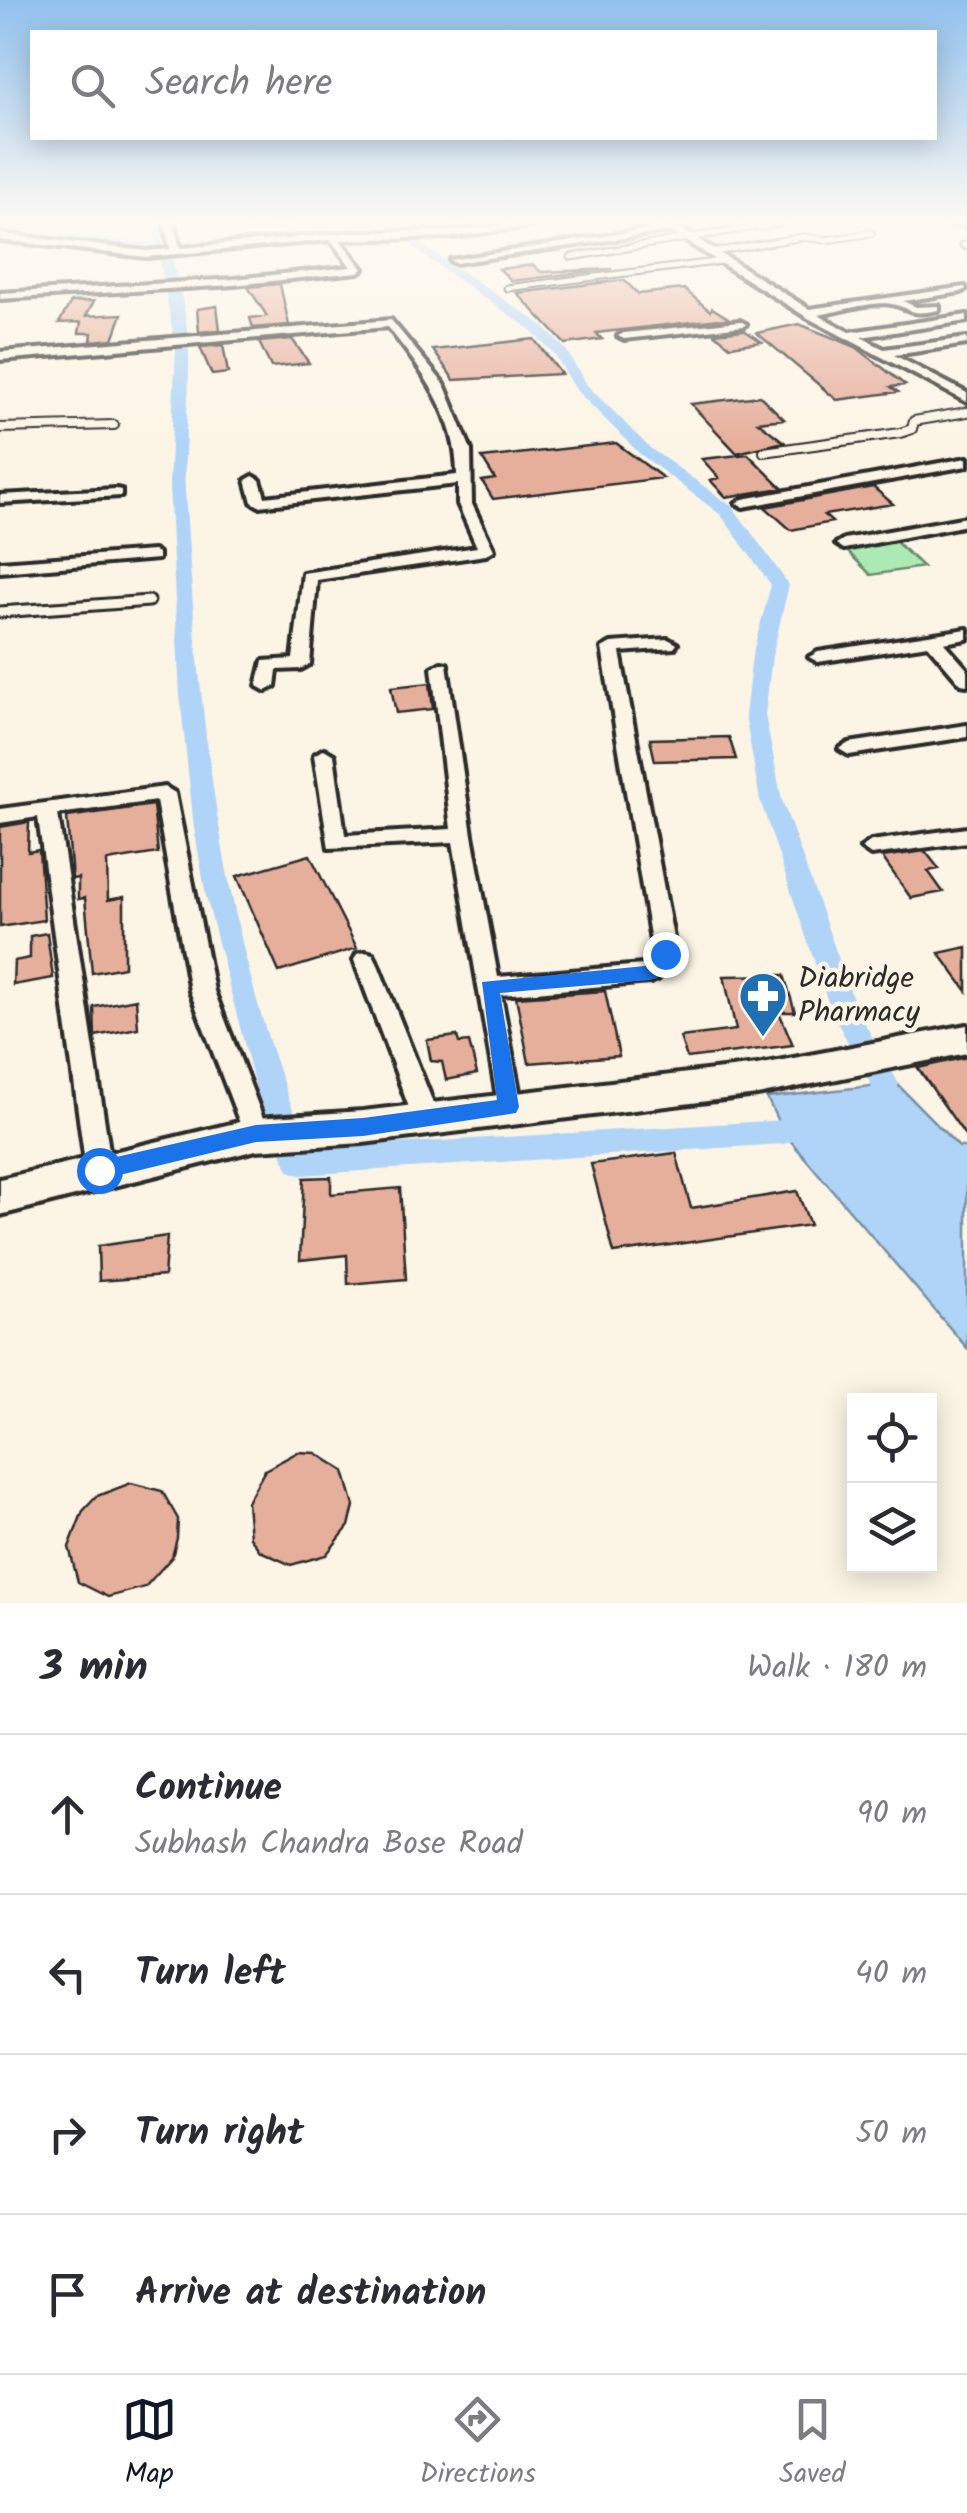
<!DOCTYPE html>
<meta charset="utf-8">
<style>
body{margin:0;font-family:Kalam,sans-serif;background:#f2f2f3;color:#2b2b33}
.controls{position:absolute;right:30px;bottom:30px;display:grid;overflow:hidden;border-radius:0px;box-shadow:0 5px 25px #0003}
.controls button{width:90px;height:90px;display:grid;place-items:center;padding:0;border:0;border-bottom:2px solid #e1e1e2;background:#fff;color:#2b2b33;font:50px sans-serif}
.stop{position:absolute;width:30px;height:30px;margin:-22px;border:8px solid #1a73e8;border-radius:50%;background:#fff}
.stop.end{background:#1a73e8;border-color:#fff;box-shadow:0 2px 10px #0008}
.list{margin:0;padding:0;list-style:none}
h2{display:flex;justify-content:space-between;align-items:center;height:130px;margin:0;padding:0 40px;font-size:42px}
h2 small{font-size:32px;font-weight:400;color:#7c7c81}
.list li{display:grid;grid-template-columns:65px 1fr auto;gap:30px;align-items:center;box-sizing:border-box;height:160px;padding:0 40px;border-top:2px solid #e1e1e2}
.list b{display:block;font-size:38px;white-space:nowrap}
.list p{margin:0;font-size:32px;white-space:nowrap;color:#7c7c81}
.list em{font-size:32px;font-style:normal;color:#7c7c81}
.icon{flex:none;width:55px;height:55px;fill:none;stroke:currentColor;stroke-width:2;stroke-linecap:round;stroke-linejoin:round}
.map{position:relative;flex:none;width:967px;height:1603px;overflow:hidden}
.search{position:absolute;background:#fff;box-shadow:0 5px 25px #0003;left:30px;right:30px;top:30px;height:110px;display:flex;align-items:center;gap:25px;box-sizing:border-box;padding:0 35px;border-radius:0px;color:#7c7c81;font-size:38px}
.sheet{height:770px;background:#fff}
nav{display:flex;justify-content:space-around;align-items:center;box-sizing:border-box;height:140px;border-top:2px solid #e1e1e2;background:#fff;font-size:28px;color:#7c7c81}
nav a{display:grid;justify-items:center;gap:5px}
nav .on{color:#111827}
.map>svg:first-child{display:block}
.green{fill:#abeab2;stroke:#6b8a6e;stroke-width:2.5}
.water{fill:#afd4f8;stroke:#7a90a6;stroke-width:2.5}
.lines{fill:none;stroke-linecap:round;stroke-linejoin:round}
.canal{fill:#afd4f8;fill-rule:evenodd}
.building{fill:#e6af9c;stroke:#2b2b2b;stroke-width:2.5}
.lane-far2-casing{stroke:#2b2b2b;stroke-width:9}
.lane-far1-casing{stroke:#2b2b2b;stroke-width:12}
.lane-casing{stroke:#2b2b2b;stroke-width:15}
.street-casing{stroke:#2b2b2b;stroke-width:8}
.secondary-casing{stroke:#2b2b2b;stroke-width:8}
.path{stroke:#2b2b2b;stroke-width:2.5;stroke-dasharray:5 4;stroke-linecap:butt}
.lane-far2{stroke:#fcf5e5;stroke-width:5}
.lane-far1{stroke:#fcf5e5;stroke-width:8}
.lane{stroke:#fcf5e5;stroke-width:9}
.street{fill:#fcf5e5;fill-rule:evenodd}
.secondary{fill:#fcf5e5;fill-rule:evenodd}
.route{fill:#1a73e8}
.labels{text-anchor:middle;dominant-baseline:central;stroke-width:9;stroke-linejoin:round;paint-order:stroke}
.poi-label{font-size:30px;fill:#2b2b2b;stroke:#fcf5e5;text-anchor:start}
</style>
<div class="map">
<svg width="967" height="1603" viewBox="0 0 967 1603">
<rect width="100%" height="100%" fill="#fcf5e5"/>
<filter id="ink" filterUnits="userSpaceOnUse"><feTurbulence type="fractalNoise" baseFrequency=".01" numOctaves="2"/><feDisplacementMap in="SourceGraphic" scale="20" xChannelSelector="R" yChannelSelector="G"/><feConvolveMatrix kernelMatrix="1 2 1 2 8 2 1 2 1" color-interpolation-filters="sRGB"/></filter>
<g filter="url(#ink)">
<path class="green" d="M 893,539 L 923,567 L 871,575 L 843,547 Z"/>
<path class="water" d="M 896,1083 L 959,1147 L 967,1147 L 967,1348 L 783,1132 L 767,1098 Z"/>
<g class="lines">
<path class="canal" d="M 153,220 L 163,220 C 172,261 189,313 189,354 C 190,399 183,445 185,490 C 199,714 220,941 309,1149 L 783,1120 L 793,1123 L 798,1132 L 793,1141 L 783,1144 L 300,1175 L 289,1171 L 257,1093 L 206,896 L 194,828 L 180,696 L 169,484 L 176,349 L 158,251 L 0,236 L 0,230 L 157,244 Z
M 389,220 L 400,220 L 428,249 L 541,324 L 566,350 L 587,385 L 650,448 L 733,507 L 789,585 L 772,656 L 765,715 L 782,800 L 857,1010 L 899,1084 L 895,1092 L 885,1095 L 875,1092 L 831,1011 L 760,800 L 745,715 L 752,656 L 771,585 L 721,515 L 640,454 L 576,390 L 555,355 L 531,330 L 420,253 Z"/>
</g>
<path class="building" d="M 533,265 L 541,272 L 612,269 L 512,281 L 499,269 Z
M 624,280 L 638,294 L 684,289 L 710,311 L 712,308 L 728,318 L 596,333 L 602,339 L 565,344 L 517,293 Z
M 280,284 L 289,325 L 253,328 L 250,318 L 267,316 L 248,287 Z
M 94,301 L 86,316 L 122,314 L 113,339 L 91,341 L 92,333 L 79,333 L 81,322 L 59,323 L 71,302 Z
M 217,306 L 220,330 L 199,332 L 197,309 Z
M 799,324 L 856,347 L 905,385 L 891,387 L 898,392 L 837,400 L 757,333 Z
M 744,330 L 762,342 L 730,346 L 714,333 Z
M 292,339 L 309,363 L 271,367 L 259,342 Z
M 534,339 L 561,374 L 454,380 L 433,350 Z
M 223,345 L 228,373 L 212,375 L 200,347 Z
M 760,396 L 784,419 L 758,422 L 784,442 L 737,453 L 691,404 Z
M 616,443 L 663,478 L 493,499 L 482,481 L 495,479 L 482,458 Z
M 748,454 L 782,488 L 726,497 L 710,480 L 719,478 L 702,459 Z
M 873,487 L 893,504 L 824,515 L 832,522 L 791,530 L 765,507 Z
M 430,683 L 433,709 L 396,713 L 391,687 Z
M 729,737 L 736,759 L 655,761 L 650,739 Z
M 153,805 L 158,853 L 107,861 L 108,900 L 124,897 L 124,967 L 92,973 L 85,898 L 78,899 L 78,878 L 72,879 L 67,817 Z
M 29,822 L 28,852 L 39,850 L 44,920 L 0,927 L 0,827 Z
M 925,851 L 939,869 L 928,871 L 943,892 L 911,898 L 882,857 Z
M 310,855 L 357,948 L 279,972 L 237,876 Z
M 47,933 L 53,978 L 13,985 L 14,961 L 30,958 L 30,936 Z
M 967,947 L 967,991 L 939,953 Z
M 784,975 L 795,1012 L 779,1012 L 793,1045 L 687,1058 L 680,1037 L 736,1030 L 724,976 Z
M 605,991 L 619,1056 L 529,1063 L 516,997 Z
M 136,999 L 138,1028 L 95,1036 L 94,1007 Z
M 457,1036 L 459,1043 L 469,1042 L 477,1074 L 446,1080 L 442,1062 L 431,1061 L 427,1040 Z
M 967,1057 L 967,1138 L 918,1068 Z
M 676,1153 L 691,1208 L 797,1191 L 810,1225 L 614,1253 L 591,1164 Z
M 331,1177 L 331,1194 L 400,1188 L 406,1279 L 348,1284 L 347,1255 L 300,1260 L 304,1178 Z
M 167,1236 L 164,1276 L 99,1281 L 98,1246 Z
M 298,1452 L 316,1453 L 344,1471 L 354,1506 L 349,1526 L 326,1555 L 291,1565 L 260,1551 L 250,1537 L 247,1502 L 265,1470 Z
M 131,1483 L 162,1491 L 178,1519 L 177,1538 L 172,1557 L 145,1587 L 108,1597 L 78,1582 L 69,1547 L 83,1511 L 97,1496 Z"/>
<g class="lines">
<g class="lane-far2-casing">
<path id="lane-far2" d="M 967,245 L 963,245 L 967,247
M 713,252 L 803,237 L 826,240 L 872,233
M 571,257 L 798,220
M 507,288 L 723,261"/>
</g>
<g class="lane-far1-casing">
<path id="lane-far1" d="M 0,428 L 114,425
M 764,452 L 900,433 L 912,429 L 914,421 L 967,412"/>
</g>
<g class="lane-casing">
<path id="lane" d="M 0,612 L 149,601"/>
</g>
<g class="street-casing">
<path id="street" d="M 164,220 L 173,220 L 180,248 L 359,232 L 451,231 L 549,220 L 575,220 L 451,237 L 340,240 L 363,269 L 358,272 L 234,285 L 0,299 L 0,293 L 234,279 L 351,267 L 331,240 L 146,257 L 0,240 L 0,234 L 146,251 L 170,249 Z
M 300,220 L 252,226 L 247,223 L 260,220 Z
M 653,220 L 664,220 L 677,226 L 809,309 L 965,287 L 966,289 L 961,292 L 903,301 L 916,307 L 939,306 L 939,310 C 907,316 917,310 892,304 C 875,300 836,312 818,315 L 850,332 L 967,315 L 967,321 L 861,337 L 884,349 L 967,338 L 967,344 L 894,355 L 967,393 L 967,402 L 808,318 L 670,231 L 455,263 L 450,260 L 662,227 Z
M 946,220 L 967,220 L 967,226 L 945,224 Z
M 391,320 L 444,384 L 471,450 L 472,504 L 494,550 L 486,555 L 317,580 L 310,664 L 301,669 L 277,670 L 275,686 L 266,691 L 257,686 L 263,661 L 293,659 L 303,573 L 477,547 L 458,504 L 458,484 L 259,506 L 252,502 L 246,480 L 253,476 L 260,480 L 265,497 L 457,475 C 457,415 423,372 388,327 L 0,360 L 0,352 Z
M 740,321 L 746,324 L 744,326 L 624,339 L 618,336 L 624,333 Z
M 967,458 L 967,466 L 743,507 L 736,503 L 743,499 Z
M 116,489 L 121,490 L 121,496 L 0,503 L 0,495 Z
M 967,517 L 967,525 L 844,549 L 836,544 L 844,539 Z
M 153,551 L 158,553 L 158,559 L 0,572 L 0,562 Z
M 967,629 L 967,639 L 944,643 L 967,669 L 967,685 L 961,684 L 928,645 L 818,662 L 809,657 L 818,652 Z
M 668,639 L 677,644 L 674,648 L 620,652 L 676,954 L 658,979 L 650,982 L 501,995 L 522,1107 L 518,1114 L 509,1118 L 500,1114 L 453,842 L 329,848 L 314,755 L 324,749 L 334,755 L 345,835 L 451,829 L 432,668 L 441,663 L 447,664 L 472,835 L 498,977 L 643,965 L 653,953 L 602,648 L 611,643 Z
M 967,725 L 967,737 L 849,755 L 839,749 L 849,743 Z
M 165,787 L 175,793 L 214,991 L 269,1134 L 265,1142 L 256,1145 L 247,1142 L 190,991 L 156,801 L 58,814 L 112,1170 L 108,1178 L 99,1181 L 90,1178 L 86,1170 L 38,817 L 0,823 L 0,809 Z
M 967,828 L 967,842 L 871,855 L 861,848 L 871,841 Z
M 365,952 L 373,954 L 376,960 L 439,1118 L 435,1126 L 426,1129 L 417,1126 L 413,1118 L 354,960 L 357,954 Z"/>
</g>
<g class="secondary-casing">
<path id="secondary" d="M 967,1025 L 967,1053 L 757,1095 L 363,1143 L 256,1150 L 0,1215 L 0,1179 L 256,1118 L 363,1111 L 757,1065 Z"/>
</g>
<path class="path" d="M 898,220 L 934,222"/>
<use href="#lane-far2" class="lane-far2"/>
<use href="#lane-far1" class="lane-far1"/>
<use href="#lane" class="lane"/>
<use href="#street" class="street"/>
<use href="#secondary" class="secondary"/>
</g>
</g>
<linearGradient id="sky" x2="0" y2="1"><stop stop-color="#91c1ee"/><stop offset="0.5" stop-color="#fefaf3"/><stop offset="1" stop-color="#fefaf3" stop-opacity="0"/></linearGradient>
<rect width="967" height="444" fill="url(#sky)"/>
<path class="route" d="M 665,947 L 674,954 L 657,978 L 650,980 L 500,993 L 519,1107 L 516,1113 L 363,1136 L 256,1142 L 99,1180 L 88,1170 L 99,1161 L 256,1125 L 363,1118 L 497,1100 L 482,982 L 645,966 Z"/>
<defs>
<g id="pharmacy-pin" transform="scale(2.5)"><path d="M0 17L-7.5 6A9.5 9.5 0 1 1 7.5 6Z" fill="#1f6fb2" stroke="#fcf5e5"/><path d="M-2-6h4v4h4v4h-4v4h-4v-4h-4v-4h4Z" fill="#fff"/></g>
</defs>
<g fill-rule="evenodd">
<use href="#pharmacy-pin" x="763" y="996"/>
</g>
<g class="labels">
<g class="poi-label">
<text x="798" y="979">Diabridge<tspan x="798" dy="34">Pharmacy</tspan></text>
</g>
</g>
</svg>
<div class="controls">
<button><svg class="icon" aria-label="locate" viewBox="0 0 24 24"><circle cx="12" cy="12" r="6"/><path d="M12 2v4M12 18v4M2 12h4M18 12h4"/></svg></button>
<button><svg class="icon" aria-label="layers" viewBox="0 0 24 24"><path d="M12 4l9 5-9 5-9-5zM3 14l9 5 9-5"/></svg></button>
</div>
<div class="stop" style="left:99px;top:1170px"></div>
<div class="stop end" style="left:665px;top:954px"></div>
<div class="search"><svg class="icon" aria-label="search" viewBox="0 0 24 24"><circle cx="10" cy="10" r="6"/><path d="M15 15l6 6"/></svg>Search here</div>
</div>
<section class="sheet">
<h2>3 min<small>Walk · 180 m</small></h2>
<ul class="list">
<li><svg class="icon" aria-label="ahead" viewBox="0 0 24 24"><path d="M12 20V5M6 11l6-6 6 6"/></svg><div><b>Continue</b><p>Subhash Chandra Bose Road</p></div><em>90 m</em></li>
<li><svg class="icon" aria-label="left" viewBox="0 0 24 24"><path d="M17 20v-9H6M10 6l-5 5 5 5"/></svg><div><b>Turn left</b></div><em>40 m</em></li>
<li><svg class="icon" aria-label="right" viewBox="0 0 24 24"><path d="M7 20v-9h11M14 6l5 5-5 5"/></svg><div><b>Turn right</b></div><em>50 m</em></li>
<li><svg class="icon" aria-label="arrive" viewBox="0 0 24 24"><path d="M6 21V4h12l-3 4 3 4H6"/></svg><div><b>Arrive at destination</b></div></li>
</ul>
</section>
<nav>
<a class="on"><svg class="icon" aria-label="map" viewBox="0 0 24 24"><path d="M3 6l6-2 6 2 6-2v14l-6 2-6-2-6 2zM9 4v14M15 6v14"/></svg>Map</a>
<a><svg class="icon" aria-label="directions" viewBox="0 0 24 24"><path d="M12 3l9 9-9 9-9-9zM9 14v-3h6M13 9l2 2-2 2"/></svg>Directions</a>
<a><svg class="icon" aria-label="saved" viewBox="0 0 24 24"><path d="M7 4h10v16l-5-4-5 4z"/></svg>Saved</a>
</nav>
